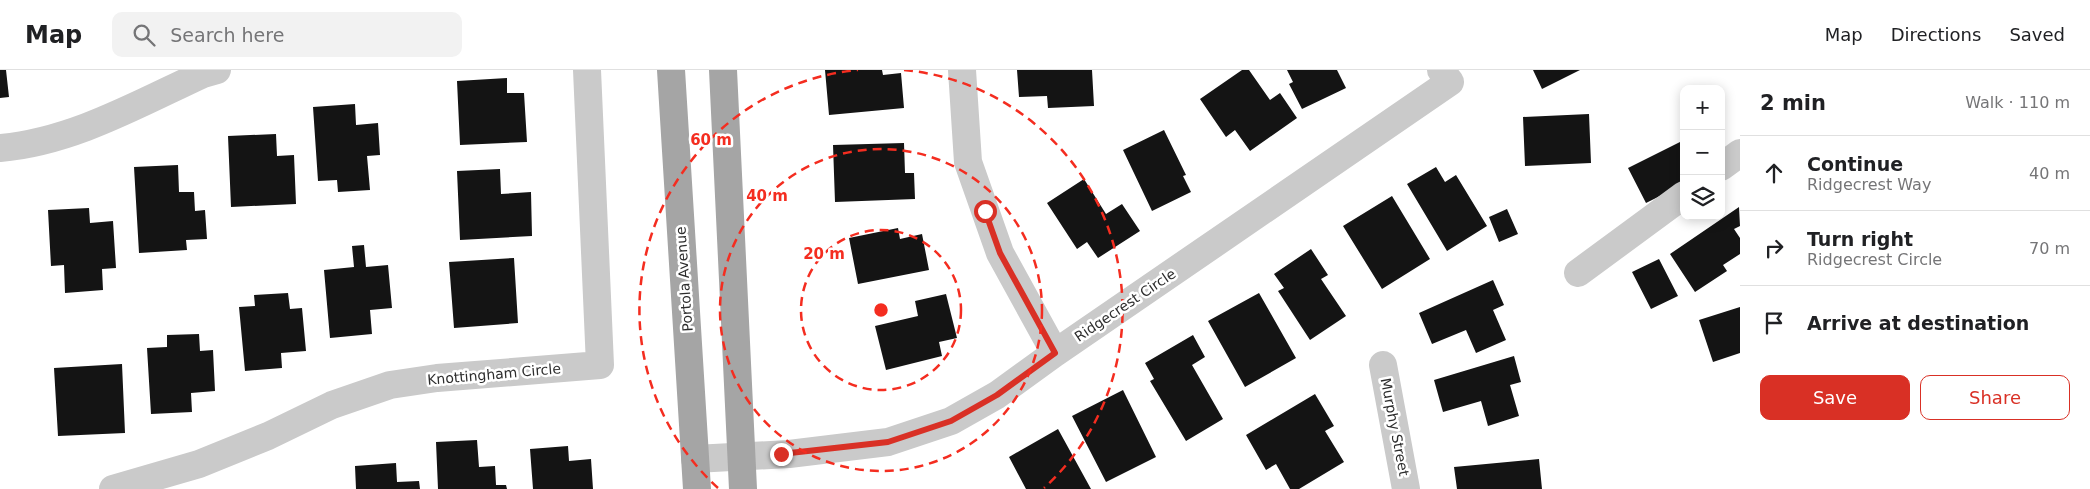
<!DOCTYPE html>
<meta charset="utf-8">
<style>
body{margin:0;font-family:"DejaVu Sans",sans-serif;background:#f2f2f2;color:#202124}
.controls{position:absolute;right:15px;top:15px;display:grid;overflow:hidden;border-radius:10px;box-shadow:0 2px 12px #0003}
.controls button{width:45px;height:45px;display:grid;place-items:center;padding:0;border:0;border-bottom:1px solid #e0e0e0;background:#fff;color:#202124;font:25px sans-serif}
.stop{position:absolute;width:15px;height:15px;margin:-11px;border:4px solid #d93025;border-radius:50%;background:#fff}
.stop.end{background:#d93025;border-color:#fff;box-shadow:0 1px 5px #0008}
.list{margin:0;padding:0;list-style:none}
h2{display:flex;justify-content:space-between;align-items:center;height:65px;margin:0;padding:0 20px;font-size:21px}
h2 small{font-size:16px;font-weight:400;color:#757577}
.list li{display:grid;grid-template-columns:32px 1fr auto;gap:15px;align-items:center;box-sizing:border-box;height:75px;padding:0 20px;border-top:1px solid #e0e0e0}
.list b{display:block;font-size:19px;white-space:nowrap}
.list p{margin:0;font-size:16px;white-space:nowrap;color:#757577}
.list em{font-size:16px;font-style:normal;color:#757577}
.actions{display:flex;gap:10px;padding:15px 20px}
.actions a{flex:1;padding:11px 0;border:1px solid #d93025;border-radius:10px;text-align:center;font-size:18px;color:#d93025}
.actions .main{background:#d93025;color:#fff}
.icon{flex:none;width:28px;height:28px;fill:none;stroke:currentColor;stroke-width:2;stroke-linecap:round;stroke-linejoin:round}
.map{position:relative;flex:none;width:1740px;height:419px;overflow:hidden}
header{display:flex;align-items:center;gap:30px;box-sizing:border-box;height:70px;padding:0 25px;background:#fff;border-bottom:1px solid #e0e0e0}
header strong{font-size:24px}
nav{display:flex;gap:28px;margin-inline-start:auto;font-size:18px}
.search{width:350px;height:45px;background:#f2f2f2;display:flex;align-items:center;gap:12px;box-sizing:border-box;padding:0 18px;border-radius:10px;color:#757577;font-size:19px}
main{display:flex}
aside{flex:1;background:#fff}
.map>svg:first-child{display:block}
.building{fill:#141414}
.lines{fill:none;stroke-linecap:round;stroke-linejoin:round}
.minor{stroke:#cacaca;stroke-width:28}
.major{stroke:#a5a5a5;stroke-width:28}
.route{stroke:#d93025;stroke-width:6}
.ring{fill:none;stroke:#f42d20;stroke-width:2.5;stroke-dasharray:9 6}
.labels{text-anchor:middle;dominant-baseline:central;stroke-width:5;stroke-linejoin:round;paint-order:stroke}
.street-label{font-size:14px;fill:#2d2d2d;stroke:#fff}
.centre{fill:#f42d20;stroke:#fff;stroke-width:2.5}
.ring-label{font-size:15px;text-anchor:middle;font-weight:bold;fill:#f42d20;stroke:#fff;stroke-width:5;stroke-linejoin:round;paint-order:stroke}
</style>
<header>
<strong>Map</strong>
<div class="search"><svg class="icon" aria-label="search" viewBox="0 0 24 24"><circle cx="10" cy="10" r="6"/><path d="M15 15l6 6"/></svg>Search here</div>
<nav><a>Map</a><a>Directions</a><a>Saved</a></nav>
</header>
<main>
<div class="map">
<svg width="1740" height="419" viewBox="0 0 1740 419">
<rect width="100%" height="100%" fill="#fff"/>
<path class="building" d="M 0,0 L 6,0 L 9,27 L 0,28 Z
M 825,0 L 882,0 L 883,5 L 901,3 L 904,38 L 829,45 Z
M 1017,0 L 1092,0 L 1094,36 L 1048,38 L 1047,26 L 1019,27 Z
M 1242,0 L 1249,0 L 1270,30 L 1280,23 L 1297,48 L 1250,81 L 1235,60 L 1226,67 L 1200,29 Z
M 1287,0 L 1337,0 L 1346,18 L 1302,39 L 1289,14 L 1293,12 Z
M 1533,0 L 1580,0 L 1542,19 Z
M 507,8 L 507,23 L 524,23 L 527,72 L 460,75 L 457,11 Z
M 355,34 L 356,55 L 378,53 L 380,85 L 367,86 L 370,120 L 338,122 L 337,110 L 318,111 L 313,37 Z
M 1589,44 L 1591,93 L 1525,96 L 1523,47 Z
M 1164,60 L 1186,105 L 1183,106 L 1191,122 L 1152,141 L 1123,80 Z
M 276,64 L 277,86 L 294,85 L 296,134 L 231,137 L 228,66 Z
M 1684,70 L 1684,114 L 1646,133 L 1628,98 Z
M 904,73 L 905,103 L 914,103 L 915,129 L 835,132 L 833,75 Z
M 178,95 L 179,122 L 194,122 L 195,141 L 205,140 L 207,169 L 186,170 L 187,180 L 139,183 L 134,97 Z
M 1436,97 L 1445,112 L 1456,105 L 1487,156 L 1447,181 L 1407,114 Z
M 500,99 L 501,124 L 531,122 L 532,166 L 460,170 L 457,101 Z
M 1084,109 L 1106,144 L 1122,134 L 1140,161 L 1098,188 L 1087,172 L 1077,179 L 1047,133 Z
M 1392,126 L 1430,189 L 1382,219 L 1343,156 Z
M 1739,137 L 1740,156 L 1734,159 L 1740,168 L 1740,184 L 1723,195 L 1727,201 L 1695,222 L 1670,184 Z
M 89,138 L 90,153 L 113,151 L 116,198 L 102,199 L 103,220 L 65,223 L 64,195 L 51,196 L 48,140 Z
M 1507,139 L 1518,164 L 1499,172 L 1489,147 Z
M 898,158 L 900,169 L 922,164 L 929,200 L 858,214 L 849,168 Z
M 364,175 L 366,197 L 388,195 L 392,238 L 370,240 L 372,264 L 330,268 L 324,200 L 354,197 L 352,176 Z
M 1311,179 L 1328,205 L 1321,209 L 1346,246 L 1310,270 L 1278,221 L 1284,218 L 1274,204 Z
M 514,188 L 518,253 L 454,258 L 449,192 Z
M 1659,189 L 1678,226 L 1651,239 L 1632,202 Z
M 1493,210 L 1504,235 L 1493,240 L 1506,270 L 1476,283 L 1466,260 L 1432,274 L 1419,243 Z
M 288,223 L 290,239 L 302,238 L 306,281 L 281,283 L 282,298 L 245,301 L 239,237 L 255,236 L 254,225 Z
M 1259,223 L 1296,288 L 1245,317 L 1208,251 Z
M 946,224 L 957,268 L 939,272 L 942,286 L 886,300 L 875,256 L 918,246 L 915,231 Z
M 1740,237 L 1740,283 L 1713,292 L 1699,250 Z
M 199,264 L 200,281 L 213,280 L 215,321 L 191,323 L 192,342 L 151,344 L 147,278 L 167,277 L 167,265 Z
M 1193,265 L 1205,287 L 1192,295 L 1223,349 L 1186,371 L 1150,311 L 1154,309 L 1145,293 Z
M 1514,286 L 1521,312 L 1510,315 L 1519,346 L 1488,356 L 1481,331 L 1443,342 L 1434,310 Z
M 122,294 L 125,363 L 58,366 L 54,298 Z
M 1123,320 L 1156,387 L 1106,412 L 1072,346 Z
M 1315,324 L 1334,356 L 1325,361 L 1344,392 L 1299,419 L 1290,419 L 1276,394 L 1266,400 L 1246,365 Z
M 1058,359 L 1091,419 L 1026,419 L 1009,387 Z
M 477,370 L 479,397 L 495,396 L 496,415 L 506,415 L 507,419 L 438,419 L 436,372 Z
M 568,376 L 569,391 L 591,389 L 593,419 L 533,419 L 530,379 Z
M 1539,389 L 1542,419 L 1457,419 L 1454,397 Z
M 396,393 L 397,412 L 419,411 L 420,419 L 356,419 L 355,396 Z"/>
<g class="lines">
<path class="minor" d="M 962,0 L 968,92 L 1000,183 L 1055,283
M 0,78 C 72,72 138,34 203,4 L 217,0
M 1721,97 L 1740,83
M 1578,203 L 1684,125
M 1383,295 L 1406,419
M 695,389 L 789,384 L 888,372 L 951,351 L 997,325 L 1055,283 L 1450,12 L 1441,0
M 113,419 L 199,394 L 268,366 L 332,335 L 390,315 L 437,308 L 600,295 L 587,0"/>
<path class="major" d="M 671,0 L 697,419
M 723,0 L 743,419"/>
</g>
<g class="lines">
<path class="route" d="M 781,384 L 888,372 L 951,351 L 997,325 L 1055,283 L 1000,183 L 985,141"/>
</g>
<g class="ring">
<circle cx="881" cy="240" r="80"/>
<circle cx="881" cy="240" r="161"/>
<path d="M718 418A241 241 0 0 1 858 0M904 0A241 241 0 0 1 1044 418"/>
</g>
<g class="labels">
<g class="street-label">
<text transform="translate(684 209) rotate(-94)">Portola Avenue</text>
<text transform="translate(1125 235) rotate(-34)">Ridgecrest Circle</text>
<text transform="translate(494 304) rotate(-5)">Knottingham Circle</text>
<text transform="translate(1395 357) rotate(79)">Murphy Street</text>
</g>
</g>
<circle cx="881" cy="240" r="8" class="centre"/>
<g class="ring-label">
<text x="711" y="75">60 m</text>
<text x="767" y="131">40 m</text>
<text x="824" y="189">20 m</text>
</g>
</svg>
<div class="controls">
<button>+</button>
<button>−</button>
<button><svg class="icon" aria-label="layers" viewBox="0 0 24 24"><path d="M12 4l9 5-9 5-9-5zM3 14l9 5 9-5"/></svg></button>
</div>
<div class="stop" style="left:985px;top:141px"></div>
<div class="stop end" style="left:781px;top:384px"></div>
</div>
<aside>
<h2>2 min<small>Walk · 110 m</small></h2>
<ul class="list">
<li><svg class="icon" aria-label="ahead" viewBox="0 0 24 24"><path d="M12 20V5M6 11l6-6 6 6"/></svg><div><b>Continue</b><p>Ridgecrest Way</p></div><em>40 m</em></li>
<li><svg class="icon" aria-label="right" viewBox="0 0 24 24"><path d="M7 20v-9h11M14 6l5 5-5 5"/></svg><div><b>Turn right</b><p>Ridgecrest Circle</p></div><em>70 m</em></li>
<li><svg class="icon" aria-label="arrive" viewBox="0 0 24 24"><path d="M6 21V4h12l-3 4 3 4H6"/></svg><div><b>Arrive at destination</b></div></li>
</ul>
<div class="actions"><a class="main">Save</a><a>Share</a></div>
</aside>
</main>
